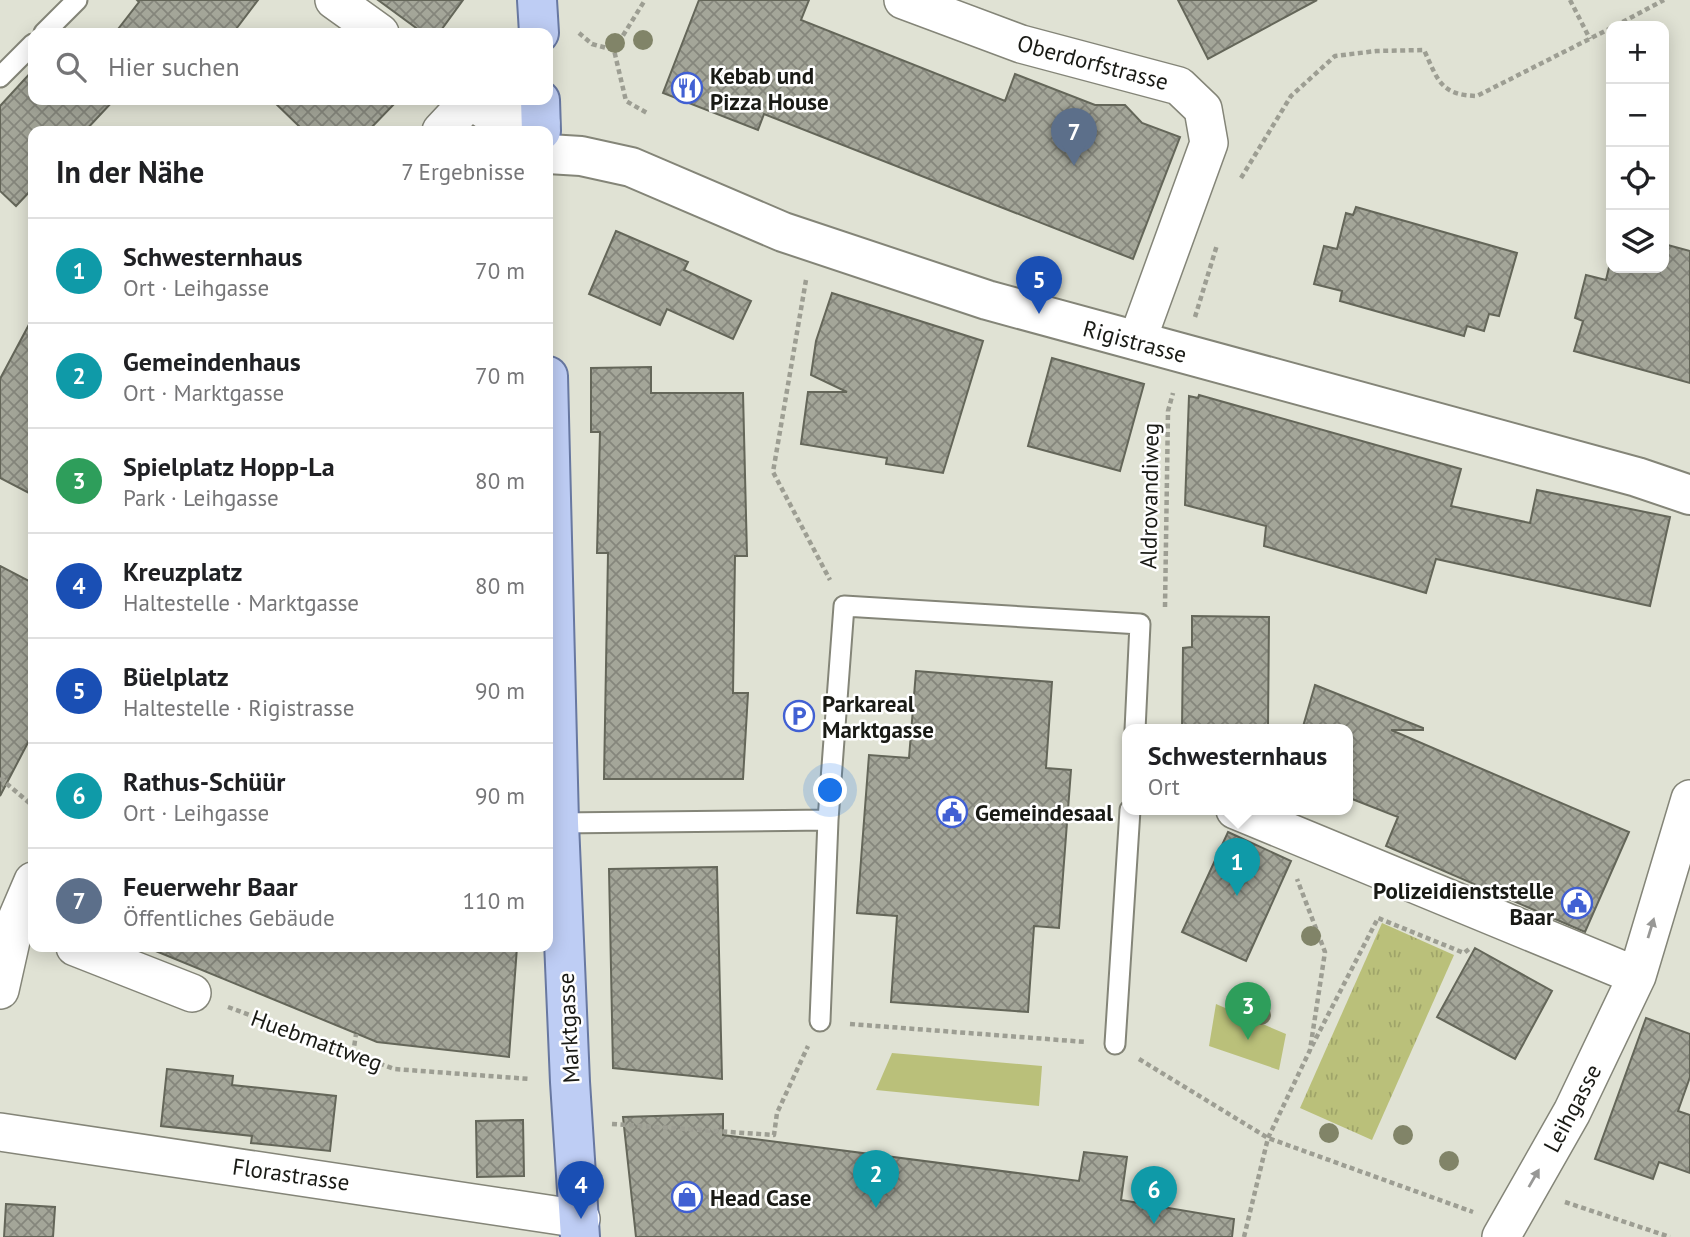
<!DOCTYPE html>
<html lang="de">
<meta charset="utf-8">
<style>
body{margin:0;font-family:"PT Sans",sans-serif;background:#f6f6f6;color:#202124}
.controls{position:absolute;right:21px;top:21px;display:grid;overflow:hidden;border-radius:14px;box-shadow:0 4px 18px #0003}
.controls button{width:63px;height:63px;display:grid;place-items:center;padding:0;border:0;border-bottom:2px solid #e0e0e0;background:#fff;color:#202124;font:35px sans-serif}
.you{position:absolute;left:831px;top:791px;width:24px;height:24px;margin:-18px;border:5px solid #fff;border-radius:50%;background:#1a73e8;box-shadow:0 0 0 10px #1a73e833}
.badge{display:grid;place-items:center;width:46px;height:46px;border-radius:50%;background:#111827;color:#fff;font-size:23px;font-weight:700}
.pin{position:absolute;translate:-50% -58px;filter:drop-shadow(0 2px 4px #0008)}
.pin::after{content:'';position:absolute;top:37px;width:24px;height:21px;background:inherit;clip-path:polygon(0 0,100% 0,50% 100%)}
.popup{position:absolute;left:1122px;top:724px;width:231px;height:91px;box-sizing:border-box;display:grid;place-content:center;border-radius:14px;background:#fff;filter:drop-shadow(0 2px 5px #0005);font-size:23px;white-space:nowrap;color:#757577}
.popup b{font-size:26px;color:#202124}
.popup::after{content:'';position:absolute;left:50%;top:100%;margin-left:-14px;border:14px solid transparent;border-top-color:#fff}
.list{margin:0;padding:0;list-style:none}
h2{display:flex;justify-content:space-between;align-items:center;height:91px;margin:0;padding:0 28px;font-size:30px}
h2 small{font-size:23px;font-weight:400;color:#757577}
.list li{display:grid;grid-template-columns:46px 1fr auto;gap:21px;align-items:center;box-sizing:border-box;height:105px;padding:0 28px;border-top:2px solid #e0e0e0}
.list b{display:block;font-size:26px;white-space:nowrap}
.list p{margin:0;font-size:23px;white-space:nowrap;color:#757577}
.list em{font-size:23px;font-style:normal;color:#757577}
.icon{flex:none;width:38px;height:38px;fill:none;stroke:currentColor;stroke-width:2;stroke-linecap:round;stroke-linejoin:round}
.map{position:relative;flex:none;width:1690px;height:1237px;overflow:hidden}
.search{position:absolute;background:#fff;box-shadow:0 4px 18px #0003;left:28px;top:28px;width:525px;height:77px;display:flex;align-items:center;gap:18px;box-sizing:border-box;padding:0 24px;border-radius:14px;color:#757577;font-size:26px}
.panel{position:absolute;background:#fff;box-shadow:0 4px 18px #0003;left:28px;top:126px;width:525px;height:826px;border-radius:14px}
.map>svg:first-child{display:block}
.grass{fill:url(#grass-tufts)}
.park{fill:#bac07a}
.building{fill:url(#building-cross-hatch);stroke:#646659;stroke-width:2}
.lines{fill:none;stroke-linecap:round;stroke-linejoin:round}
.lane-casing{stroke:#848578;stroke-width:23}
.street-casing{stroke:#848578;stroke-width:40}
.secondary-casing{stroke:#848578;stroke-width:42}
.primary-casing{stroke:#6878a1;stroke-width:42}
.path{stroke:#9d9e93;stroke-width:4.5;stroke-dasharray:5 3.5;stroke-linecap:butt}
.lane{stroke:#fff;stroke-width:19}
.street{stroke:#fff;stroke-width:37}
.secondary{stroke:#fff;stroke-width:38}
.primary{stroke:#becdf4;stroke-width:38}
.tree{fill:#818468}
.oneway{fill:#989896}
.labels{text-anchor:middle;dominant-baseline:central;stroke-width:5;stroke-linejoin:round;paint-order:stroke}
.street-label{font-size:23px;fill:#191a15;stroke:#fff}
.poi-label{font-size:23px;font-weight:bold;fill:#191a15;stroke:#fff;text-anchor:start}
</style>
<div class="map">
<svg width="1690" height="1237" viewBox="0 0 1690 1237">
<defs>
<pattern id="grass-tufts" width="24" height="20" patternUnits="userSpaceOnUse" patternTransform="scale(1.75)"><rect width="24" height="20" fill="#bac07a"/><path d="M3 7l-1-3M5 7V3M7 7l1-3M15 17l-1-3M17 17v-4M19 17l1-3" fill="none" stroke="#9fa469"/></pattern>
<pattern id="building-cross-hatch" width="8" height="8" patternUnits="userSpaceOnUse" patternTransform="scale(1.75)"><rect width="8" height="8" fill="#a4a699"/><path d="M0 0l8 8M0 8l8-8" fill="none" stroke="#85867c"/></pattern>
</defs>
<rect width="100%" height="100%" fill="#e0e2d4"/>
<path class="grass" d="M 1382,923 L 1454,955 L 1372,1140 L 1300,1108 Z"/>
<path class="park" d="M 1216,1004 L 1286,1034 L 1279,1070 L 1209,1046 Z
M 892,1053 L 1042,1066 L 1039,1106 L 876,1090 Z"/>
<path class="building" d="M 137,0 L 258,0 L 233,33 L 184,33 L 179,30 L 176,33 L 115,33 L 139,2 Z
M 378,0 L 463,0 L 439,33 L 423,33 Z
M 699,0 L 809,0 L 801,20 L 1005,101 L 1015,74 L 1095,105 L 1125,105 L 1142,123 L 1180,137 L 1133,259 L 764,114 L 758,130 L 663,93 Z
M 1178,0 L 1317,0 L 1208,59 Z
M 33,70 L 33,100 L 114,100 L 85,131 L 33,131 L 33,188 L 16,206 L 0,191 L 0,106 Z
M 272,100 L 398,100 L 368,131 L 304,131 Z
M 1356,207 L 1517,253 L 1499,316 L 1489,314 L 1484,331 L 1467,326 L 1464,336 L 1340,301 L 1342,291 L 1314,284 L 1324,246 L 1337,249 L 1346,213 L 1353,215 Z
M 616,231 L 688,262 L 684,270 L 751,301 L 733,339 L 667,309 L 660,325 L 589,294 Z
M 1664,244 L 1690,251 L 1690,383 L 1574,351 L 1583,321 L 1575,318 L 1586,275 L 1606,280 L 1611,259 L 1611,268 L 1664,268 Z
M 832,293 L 983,341 L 943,473 L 886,464 L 887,458 L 801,444 L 808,392 L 847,392 L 811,375 L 816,341 Z
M 33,317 L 33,495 L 0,478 L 0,379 Z
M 1052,358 L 1144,384 L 1120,471 L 1028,446 Z
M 651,367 L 651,393 L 743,393 L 747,556 L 735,556 L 733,693 L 748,693 L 743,779 L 604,779 L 608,553 L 597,553 L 600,432 L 591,432 L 591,368 Z
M 1199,395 L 1461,469 L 1451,506 L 1530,523 L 1537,490 L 1670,517 L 1650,606 L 1436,559 L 1426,593 L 1264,546 L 1266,526 L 1185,505 L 1189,396 L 1198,398 Z
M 0,566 L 33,583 L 33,733 L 0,796 Z
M 1192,616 L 1269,617 L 1268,730 L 1182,730 L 1183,648 L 1192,647 Z
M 916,671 L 1052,682 L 1046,768 L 1071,770 L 1059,928 L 1034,926 L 1028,1012 L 891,1002 L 897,916 L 857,913 L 869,755 L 909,758 Z
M 1315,685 L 1423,728 L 1423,730 L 1391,730 L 1629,832 L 1585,932 L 1386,846 L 1398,817 L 1347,797 L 1347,730 L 1302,730 Z
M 1228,832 L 1291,861 L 1246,961 L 1182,932 Z
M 717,867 L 722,1079 L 613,1068 L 609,869 Z
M 146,947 L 517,947 L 509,1057 L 377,1042 Z
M 1475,948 L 1552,991 L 1515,1059 L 1437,1017 Z
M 1646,1018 L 1690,1034 L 1690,1077 L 1678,1111 L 1690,1115 L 1690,1173 L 1659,1162 L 1653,1179 L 1595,1159 Z
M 167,1069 L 233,1076 L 232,1085 L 336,1096 L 330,1151 L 251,1143 L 252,1136 L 161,1126 Z
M 723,1114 L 723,1135 L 1079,1181 L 1084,1152 L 1127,1157 L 1121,1200 L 1234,1219 L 1232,1237 L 636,1237 L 623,1117 Z
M 523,1120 L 524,1176 L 477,1177 L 476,1121 Z
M 6,1204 L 55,1207 L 53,1237 L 4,1237 Z"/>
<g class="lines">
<g class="lane-casing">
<path id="lane" d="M 44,33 L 77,0
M 0,77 L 33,44
M 559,823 L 828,820 L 844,606 L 1140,624 L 1135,730
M 820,1021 L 828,820
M 1115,1044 L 1130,810"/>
</g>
<g class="street-casing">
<path id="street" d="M 334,0 L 380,33
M 903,0 L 1021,44 L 1179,86 L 1203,109 L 1209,143 L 1137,341
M 470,100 C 502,121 501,124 541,123
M 441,131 L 470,100
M 1235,810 L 1637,976
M 75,947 L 192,993
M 0,990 L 15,923 L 33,881
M 0,1132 L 581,1219
M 1501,1237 L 1572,1112 L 1637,976 L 1690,799"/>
</g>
<g class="secondary-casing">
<path id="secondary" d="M 548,154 L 581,156 L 631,167 L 783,232 L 987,300 L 1637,477 L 1690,495"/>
</g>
<g class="primary-casing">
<path id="primary" d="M 537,0 L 539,33
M 540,100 L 541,131
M 548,376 L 559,823 L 570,1082 L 580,1237"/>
</g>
<path class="path" d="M 1570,0 L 1590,39
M 1615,26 L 1664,0
M 579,33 L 592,44 L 614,50 L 626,101 L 647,113
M 614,50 L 645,0
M 1241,178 L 1291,96 L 1335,56 L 1376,51 L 1424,50 C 1438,80 1440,95 1477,96 L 1611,28
M 806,280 L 773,472 L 830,580
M 1195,317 L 1217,245
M 1165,607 L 1168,411 L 1173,393
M 0,778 L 33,806
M 228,1007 L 394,1069 L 530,1079
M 850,1024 L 1086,1042
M 1312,1046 L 1378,918 L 1464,953 L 1469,949
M 353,1054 L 356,1034
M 1139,1059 L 1268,1138 L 1473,1212
M 612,1124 L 774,1135 L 777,1113 L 808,1046
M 1565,1202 L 1670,1237
M 1244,1237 L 1268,1138 L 1310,1050 L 1325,952 L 1297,879"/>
<use href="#lane" class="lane"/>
<use href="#street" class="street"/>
<use href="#secondary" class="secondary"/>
<use href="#primary" class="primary"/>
</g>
<g class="tree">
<circle cx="643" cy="40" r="10"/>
<circle cx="615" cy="43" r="10"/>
<circle cx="1311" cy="936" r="10"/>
<circle cx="1261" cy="1015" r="10"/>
<circle cx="1329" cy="1133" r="10"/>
<circle cx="1403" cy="1135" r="10"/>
<circle cx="1449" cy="1161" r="10"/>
</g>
<defs><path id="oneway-solid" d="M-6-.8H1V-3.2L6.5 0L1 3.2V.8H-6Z" transform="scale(1.75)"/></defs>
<g class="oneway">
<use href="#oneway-solid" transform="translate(1651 928) rotate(-73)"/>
<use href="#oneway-solid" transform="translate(1534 1178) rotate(-60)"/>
</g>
<defs>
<g id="restaurant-ring" transform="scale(1.575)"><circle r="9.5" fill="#fff" stroke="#4160d3" stroke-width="1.5"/><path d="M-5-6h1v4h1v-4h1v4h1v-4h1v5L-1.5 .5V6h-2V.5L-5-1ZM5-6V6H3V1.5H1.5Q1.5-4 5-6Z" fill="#4160d3"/></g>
<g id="parking-ring" transform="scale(1.575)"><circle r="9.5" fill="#fff" stroke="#4160d3" stroke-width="1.5"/><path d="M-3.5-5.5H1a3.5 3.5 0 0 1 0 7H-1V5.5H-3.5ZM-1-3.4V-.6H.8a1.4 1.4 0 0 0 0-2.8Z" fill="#4160d3"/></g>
<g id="civic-ring" transform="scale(1.575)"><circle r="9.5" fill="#fff" stroke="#4160d3" stroke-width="1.5"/><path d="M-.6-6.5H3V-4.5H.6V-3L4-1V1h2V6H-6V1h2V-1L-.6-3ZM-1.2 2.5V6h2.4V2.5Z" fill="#4160d3"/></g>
<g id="shop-ring" transform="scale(1.575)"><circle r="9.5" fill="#fff" stroke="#4160d3" stroke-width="1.5"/><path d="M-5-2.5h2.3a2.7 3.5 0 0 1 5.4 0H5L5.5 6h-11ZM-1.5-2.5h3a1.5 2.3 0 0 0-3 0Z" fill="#4160d3"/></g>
</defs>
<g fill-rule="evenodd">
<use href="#restaurant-ring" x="687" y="88"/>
<use href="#parking-ring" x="799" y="716"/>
<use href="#civic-ring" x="952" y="812"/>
<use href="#civic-ring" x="1577" y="903"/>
<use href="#shop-ring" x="687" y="1197"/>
</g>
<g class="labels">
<g class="street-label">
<text transform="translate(1093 62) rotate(15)">Oberdorfstrasse</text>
<text transform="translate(1135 341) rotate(15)">Rigistrasse</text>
<text transform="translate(1149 496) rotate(-89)">Aldrovandiweg</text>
<text transform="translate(568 1028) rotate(-93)">Marktgasse</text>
<text transform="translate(317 1040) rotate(20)">Huebmattweg</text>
<text transform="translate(1572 1108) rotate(-62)">Leihgasse</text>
<text transform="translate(291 1174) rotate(8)">Florastrasse</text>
</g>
<g class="poi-label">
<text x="710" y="75">Kebab und<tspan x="710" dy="26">Pizza House</tspan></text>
<text x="822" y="703">Parkareal<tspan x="822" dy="26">Marktgasse</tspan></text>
<text x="975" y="812">Gemeindesaal</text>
<text x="1554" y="890" text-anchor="end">Polizeidienststelle<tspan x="1554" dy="26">Baar</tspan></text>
<text x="710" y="1197">Head Case</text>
</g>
</g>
</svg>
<div class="controls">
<button>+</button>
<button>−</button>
<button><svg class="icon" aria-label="locate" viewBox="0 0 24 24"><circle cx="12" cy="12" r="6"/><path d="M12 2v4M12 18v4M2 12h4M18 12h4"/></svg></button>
<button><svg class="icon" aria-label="layers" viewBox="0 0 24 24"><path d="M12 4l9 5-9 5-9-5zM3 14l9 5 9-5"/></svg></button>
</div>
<div class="you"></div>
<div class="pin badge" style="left:1237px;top:896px;background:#0f9aa8">1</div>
<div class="popup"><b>Schwesternhaus</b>Ort</div>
<div class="pin badge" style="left:876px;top:1208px;background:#0f9aa8">2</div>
<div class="pin badge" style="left:1248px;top:1040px;background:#2e9e5b">3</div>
<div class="pin badge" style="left:581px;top:1219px;background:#1a4fb4">4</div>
<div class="pin badge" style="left:1039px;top:314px;background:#1a4fb4">5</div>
<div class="pin badge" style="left:1154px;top:1224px;background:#0f9aa8">6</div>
<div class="pin badge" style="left:1074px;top:166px;background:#5c6f8a">7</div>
<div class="search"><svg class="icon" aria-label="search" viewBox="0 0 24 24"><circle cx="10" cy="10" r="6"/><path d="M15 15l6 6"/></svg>Hier suchen</div>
<section class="panel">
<h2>In der Nähe<small>7 Ergebnisse</small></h2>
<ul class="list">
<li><span class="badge" style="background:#0f9aa8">1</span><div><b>Schwesternhaus</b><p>Ort · Leihgasse</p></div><em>70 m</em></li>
<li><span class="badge" style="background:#0f9aa8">2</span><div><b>Gemeindenhaus</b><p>Ort · Marktgasse</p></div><em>70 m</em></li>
<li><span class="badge" style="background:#2e9e5b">3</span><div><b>Spielplatz Hopp-La</b><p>Park · Leihgasse</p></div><em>80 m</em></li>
<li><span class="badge" style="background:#1a4fb4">4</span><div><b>Kreuzplatz</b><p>Haltestelle · Marktgasse</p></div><em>80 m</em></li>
<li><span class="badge" style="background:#1a4fb4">5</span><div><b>Büelplatz</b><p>Haltestelle · Rigistrasse</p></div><em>90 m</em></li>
<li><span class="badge" style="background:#0f9aa8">6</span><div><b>Rathus-Schüür</b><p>Ort · Leihgasse</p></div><em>90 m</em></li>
<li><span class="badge" style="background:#5c6f8a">7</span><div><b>Feuerwehr Baar</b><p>Öffentliches Gebäude</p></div><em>110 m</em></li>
</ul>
</section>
</div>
